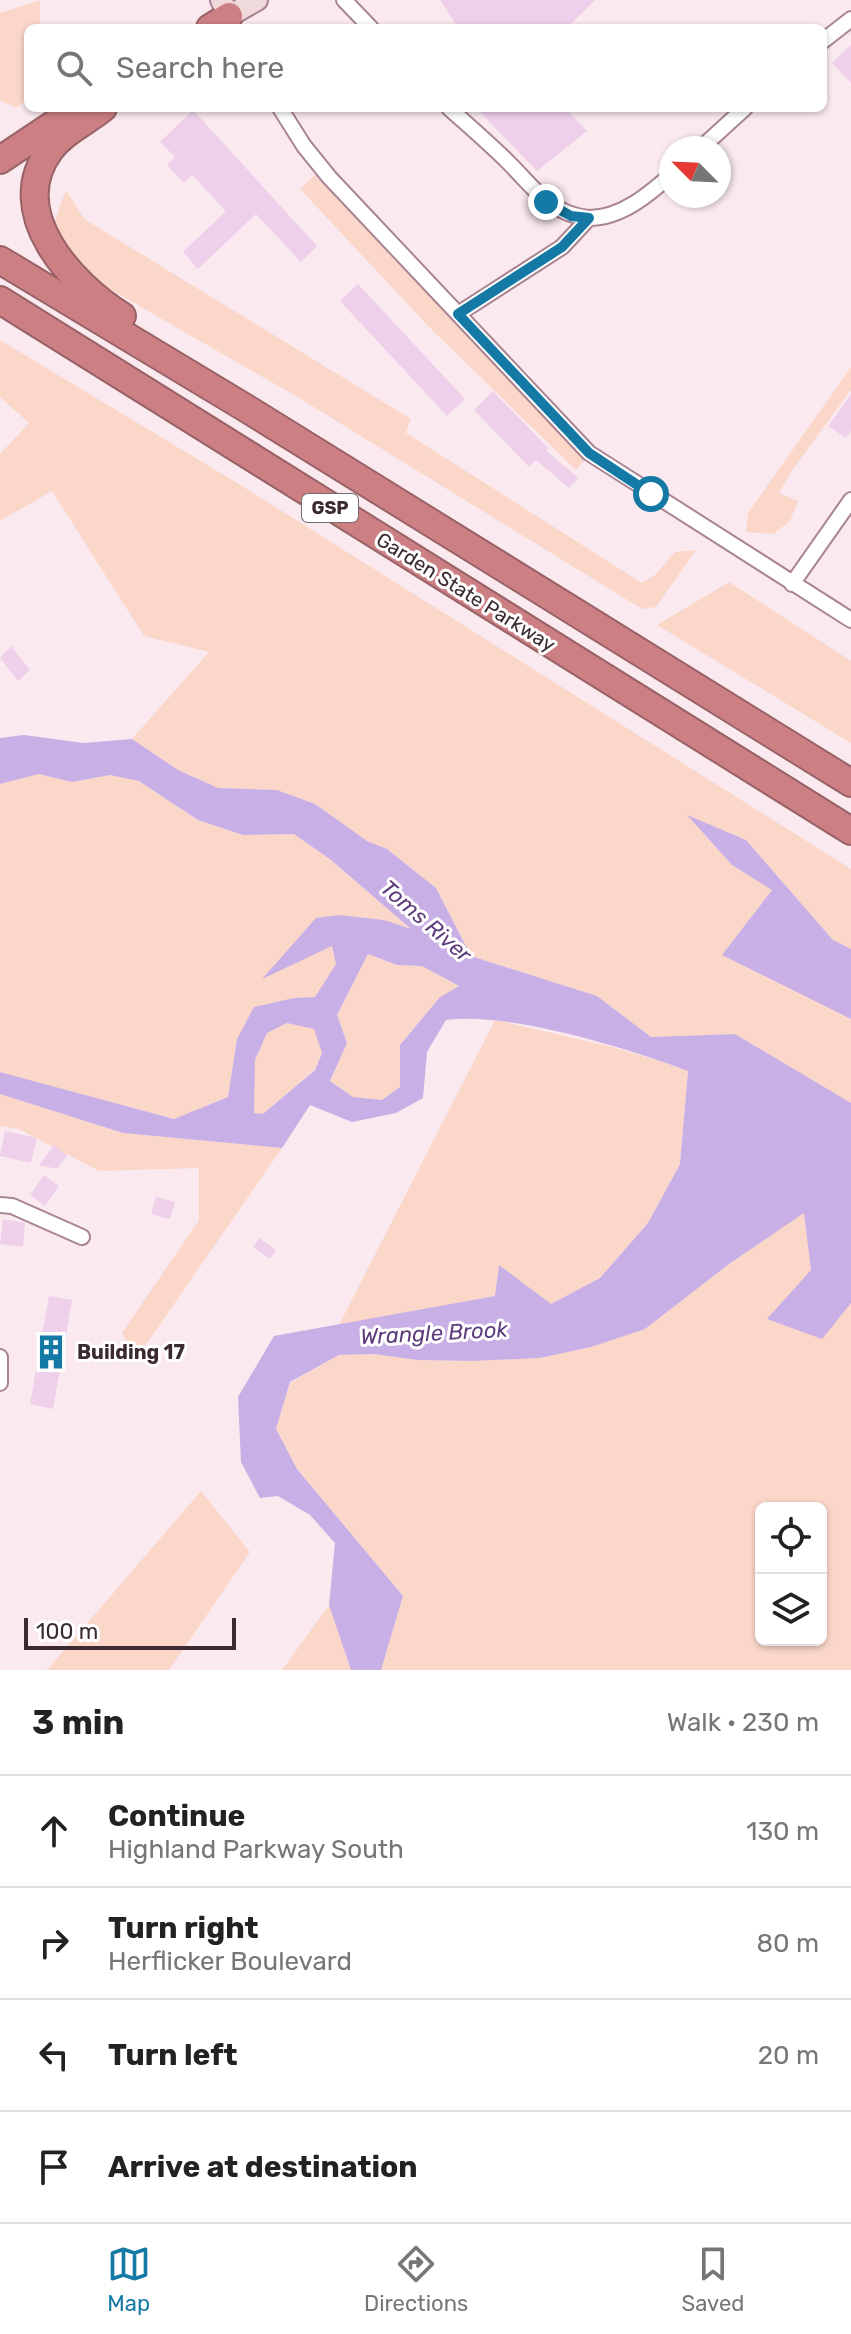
<!DOCTYPE html>
<meta charset="utf-8">
<style>
body{margin:0;font-family:Rubik,sans-serif;background:#f6f6f6;color:#222}
.controls{position:absolute;right:24px;bottom:24px;display:grid;overflow:hidden;border-radius:12px;box-shadow:0 2px 6px #0004}
.controls button{width:72px;height:72px;display:grid;place-items:center;padding:0;border:0;border-bottom:2px solid #e0e0e0;background:#fff;color:#222;font:40px sans-serif}
.compass{position:absolute;left:659px;top:136px;width:72px;height:72px;border-radius:50%;background:#fff;box-shadow:0 2px 6px #0004;rotate:294deg}
.scale{position:absolute;left:24px;bottom:20px;width:212px;box-sizing:border-box;padding-left:8px;border:4px solid #3b2b31;border-top:0;font-size:22px;line-height:28px;white-space:nowrap;color:#3b2b31;-webkit-text-stroke:6px #fff;paint-order:stroke}
.stop{position:absolute;width:24px;height:24px;margin:-18px;border:6px solid #1579a5;border-radius:50%;background:#fff}
.stop.end{background:#1579a5;border-color:#fff;box-shadow:0 2px 8px #0008}
.list{margin:0;padding:0;list-style:none}
h2{display:flex;justify-content:space-between;align-items:center;height:104px;margin:0;padding:0 32px;font-size:34px}
h2 small{font-size:26px;font-weight:400;color:#767676}
.list li{display:grid;grid-template-columns:52px 1fr auto;gap:24px;align-items:center;box-sizing:border-box;height:112px;padding:0 32px;border-top:2px solid #e0e0e0}
.list b{display:block;font-size:30px;white-space:nowrap}
.list p{margin:0;font-size:26px;white-space:nowrap;color:#767676}
.list em{font-size:26px;font-style:normal;color:#767676}
.icon{flex:none;width:44px;height:44px;fill:none;stroke:currentColor;stroke-width:2;stroke-linecap:round;stroke-linejoin:round}
.map{position:relative;flex:none;width:851px;height:1670px;overflow:hidden}
.search{position:absolute;background:#fff;box-shadow:0 2px 6px #0004;left:24px;right:24px;top:24px;height:88px;display:flex;align-items:center;gap:20px;box-sizing:border-box;padding:0 28px;border-radius:12px;color:#767676;font-size:30px}
.sheet{height:552px;background:#fff}
nav{display:flex;justify-content:space-around;align-items:center;box-sizing:border-box;height:112px;border-top:2px solid #e0e0e0;background:#fff;font-size:22px;color:#767676}
nav a{display:grid;justify-items:center;gap:4px}
nav .on{color:#1579a5}
.map>svg:first-child{display:block}
.green{fill:#fbd7ca;fill-rule:evenodd}
.water{fill:#c8afe5;fill-rule:evenodd}
.building{fill:#eed0eb}
.lines{fill:none;stroke-linecap:round;stroke-linejoin:round}
.minor-casing{stroke:#a98493;stroke-width:18}
.secondary-casing{stroke:#a98493;stroke-width:24}
.motorway-casing{stroke:#996266;stroke-width:30}
.minor{stroke:#fff;stroke-width:14}
.secondary{stroke:#f0d9da;stroke-width:20}
.motorway{stroke:#cc8083;stroke-width:26}
.route{stroke:#1579a5;stroke-width:10}
.labels{text-anchor:middle;dominant-baseline:central;stroke-width:6;stroke-linejoin:round;paint-order:stroke}
.shield{fill:#fff;stroke:#766b6f;stroke-width:2}
.shield-label{font-size:18px;font-weight:bold;fill:#3b2b31}
.street-label{font-size:20px;fill:#3b2b31;stroke:#fff}
.poi-label{font-size:20px;font-weight:bold;fill:#3b2b31;stroke:#fff;text-anchor:start}
.water-label{font-size:22px;font-style:italic;fill:#5e3d7e;stroke:#fff}
</style>
<div class="map">
<svg width="851" height="1670" viewBox="0 0 851 1670">
<rect width="100%" height="100%" fill="#fae9ef"/>
<path class="green" d="M 40,0 L 40,28 L 28,28 L 28,99 L 16,108 L 0,100 L 0,13 Z
M 320,170 L 554,419 L 585,459 L 576,470 L 431,329 L 300,189 Z
M 66,190 L 84,219 L 411,419 L 406,433 L 642,583 L 655,575 L 675,552 L 696,550 L 656,607 L 642,609 L 299,398 L 103,285 L 50,235 Z
M 0,340 L 242,486 L 851,869 L 851,949 L 833,940 L 746,840 L 689,817 L 732,865 L 772,890 L 723,955 L 851,1019 L 851,1103 L 735,1034 L 651,1037 L 597,996 L 471,956 L 436,888 L 387,849 L 367,841 L 315,804 L 277,790 L 218,788 L 178,770 L 132,739 L 209,652 L 144,636 L 52,491 L 0,521 L 0,454 L 29,423 L 0,397 Z
M 851,367 L 851,390 L 793,469 L 779,493 L 798,501 L 790,521 L 773,534 L 746,532 L 748,513 Z
M 729,582 L 851,661 L 851,743 L 657,625 Z
M 39,774 L 72,782 L 110,775 L 139,781 L 198,820 L 243,835 L 294,834 L 331,860 L 413,931 L 384,920 L 339,915 L 264,977 L 332,946 L 336,964 L 315,997 L 294,998 L 237,1039 L 228,1097 L 174,1119 L 0,1072 L 0,784 Z
M 368,954 L 397,965 L 422,966 L 460,987 L 440,997 L 400,1045 L 400,1087 L 382,1100 L 353,1097 L 330,1081 L 347,1043 L 337,1015 Z
M 495,1020 L 613,1047 L 688,1070 L 680,1164 L 648,1223 L 600,1278 L 551,1304 L 499,1266 L 495,1296 L 339,1325 Z
M 287,1023 L 315,1029 L 322,1053 L 315,1069 L 263,1114 L 253,1113 L 255,1060 L 267,1033 Z
M 0,1094 L 123,1133 L 282,1148 L 136,1359 L 122,1333 L 199,1220 L 199,1168 L 99,1171 L 19,1129 L 0,1126 Z
M 804,1212 L 821,1338 L 851,1303 L 851,1670 L 381,1670 L 403,1596 L 297,1469 L 276,1429 L 290,1383 L 339,1355 L 374,1354 L 418,1360 L 473,1361 L 540,1358 L 591,1347 L 645,1329 L 729,1264 ZM 761,1508 L 821,1508 L 821,1640 L 761,1640 Z
M 201,1491 L 250,1552 L 169,1670 L 47,1670 Z
M 329,1605 L 351,1670 L 282,1670 Z"/>
<path class="water" d="M 24,735 L 83,743 L 132,739 L 178,770 L 218,788 L 277,790 L 315,804 L 367,841 L 387,849 L 436,888 L 471,956 L 597,996 L 651,1037 L 735,1034 L 851,1103 L 851,1303 L 822,1339 L 767,1319 L 811,1270 L 804,1213 L 729,1264 L 645,1329 L 591,1347 L 540,1358 L 473,1361 L 418,1360 L 374,1354 L 339,1355 L 290,1382 L 276,1429 L 297,1469 L 403,1596 L 381,1670 L 351,1670 L 329,1605 L 335,1543 L 310,1515 L 278,1496 L 260,1498 L 241,1462 L 238,1397 L 274,1336 L 495,1296 L 499,1265 L 551,1304 L 600,1278 L 648,1223 L 680,1164 L 688,1071 C 626,1048 511,1012 446,1020 L 427,1052 L 423,1098 L 396,1113 L 352,1122 L 310,1105 L 282,1148 L 123,1133 L 0,1094 L 0,1072 L 174,1119 L 228,1097 L 237,1039 L 254,1007 L 294,998 L 315,997 L 336,964 L 332,946 L 262,979 L 316,918 L 339,915 L 384,920 L 411,929 L 331,860 L 294,834 L 243,835 L 198,820 L 139,781 L 110,775 L 72,782 L 39,774 L 0,784 L 0,738 ZM 368,954 L 397,965 L 422,966 L 459,986 L 440,997 L 400,1045 L 400,1087 L 382,1100 L 353,1097 L 330,1081 L 347,1043 L 337,1015 ZM 287,1023 L 314,1029 L 322,1053 L 315,1070 L 263,1114 L 254,1113 L 255,1060 L 267,1033 Z
M 687,815 L 746,840 L 833,940 L 851,949 L 851,1019 L 722,955 L 772,890 L 732,865 Z"/>
<path class="building" d="M 440,0 L 595,0 L 567,28 L 458,28 Z
M 851,45 L 851,83 L 832,63 Z
M 476,108 L 565,108 L 587,131 L 537,171 Z
M 193,110 L 317,246 L 301,262 L 256,214 L 198,269 L 183,252 L 226,211 L 192,175 L 184,183 L 167,165 L 175,157 L 160,142 Z
M 358,284 L 465,399 L 447,416 L 340,301 Z
M 493,391 L 548,448 L 546,450 L 578,478 L 569,488 L 536,460 L 529,467 L 474,410 Z
M 851,394 L 851,431 L 846,438 L 828,426 Z
M 11,646 L 30,670 L 18,681 L 0,658 Z
M 5,1131 L 37,1138 L 31,1163 L 0,1156 Z
M 54,1145 L 67,1155 L 57,1169 L 39,1165 Z
M 44,1175 L 59,1186 L 45,1206 L 30,1195 Z
M 156,1197 L 175,1202 L 170,1219 L 151,1214 Z
M 3,1219 L 25,1223 L 23,1247 L 0,1244 Z
M 259,1238 L 276,1250 L 270,1259 L 253,1247 Z
M 49,1296 L 72,1300 L 53,1409 L 30,1404 Z"/>
<g class="lines">
<g class="minor-casing">
<path id="minor" d="M 344,0 L 371,28
M 823,41 L 851,19
M 280,108 L 304,146 L 329,177 L 589,453 L 851,620
M 449,108 C 469,126 490,144 509,163 C 535,189 550,214 589,218
M 701,148 L 745,108
M 458,314 L 562,247 L 589,218 C 621,218 648,195 671,175
M 792,584 L 851,500
M 0,1205 L 12,1206 L 82,1237
M 0,1357 L 0,1383"/>
</g>
<g class="secondary-casing">
<path id="secondary" d="M 221,0 L 229,16 L 257,0"/>
</g>
<g class="motorway-casing">
<path id="motorway" d="M 210,28 L 229,16
M 103,108 C 86,122 63,132 50,150 C 4,212 71,284 122,316
M 0,160 L 69,114
M 0,260 L 249,410 L 851,783
M 0,300 L 851,831"/>
</g>
<use href="#minor" class="minor"/>
<use href="#secondary" class="secondary"/>
<use href="#motorway" class="motorway"/>
</g>
<g class="lines">
<path class="route" d="M 546,202 L 571,216 L 589,218 L 562,247 L 458,314 L 589,453 L 651,494"/>
</g>
<defs>
<g id="building-bare" transform="scale(2.76)"><path d="M-4-6H4V6H1V3H-1V6H-4ZM-2.5-4.3h1.7v1.8h-1.7ZM.8-4.3h1.7v1.8H.8ZM-2.5-1h1.7V.8h-1.7ZM.8-1h1.7V.8H.8Z" fill="#1579a5" stroke="#fff" stroke-width="2.5" paint-order="stroke"/></g>
</defs>
<g fill-rule="evenodd">
<use href="#building-bare" x="51" y="1352"/>
</g>
<g class="labels">
<rect class="shield" x="302" y="494" width="56" height="28" rx="6"/>
<g class="shield-label">
<text x="330" y="508">GSP</text>
</g>
<g class="street-label">
<text transform="translate(466 592) rotate(32)">Garden State Parkway</text>
</g>
<g class="poi-label">
<text x="77" y="1352">Building 17</text>
</g>
<g class="water-label">
<text transform="translate(426 921) rotate(41)">Toms River</text>
<text transform="translate(434 1333) rotate(-3)">Wrangle Brook</text>
</g>
</g>
</svg>
<div class="controls">
<button><svg class="icon" aria-label="locate" viewBox="0 0 24 24"><circle cx="12" cy="12" r="6"/><path d="M12 2v4M12 18v4M2 12h4M18 12h4"/></svg></button>
<button><svg class="icon" aria-label="layers" viewBox="0 0 24 24"><path d="M12 4l9 5-9 5-9-5zM3 14l9 5 9-5"/></svg></button>
</div>
<svg class="compass" viewBox="-18 -18 36 36"><path d="M0-13l5 13h-10z" fill="#e53935"/><path d="M0 13l5-13h-10z" fill="#767676"/></svg>
<div class="scale">100 m</div>
<div class="stop" style="left:651px;top:494px"></div>
<div class="stop end" style="left:546px;top:202px"></div>
<div class="search"><svg class="icon" aria-label="search" viewBox="0 0 24 24"><circle cx="10" cy="10" r="6"/><path d="M15 15l6 6"/></svg>Search here</div>
</div>
<section class="sheet">
<h2>3 min<small>Walk · 230 m</small></h2>
<ul class="list">
<li><svg class="icon" aria-label="ahead" viewBox="0 0 24 24"><path d="M12 20V5M6 11l6-6 6 6"/></svg><div><b>Continue</b><p>Highland Parkway South</p></div><em>130 m</em></li>
<li><svg class="icon" aria-label="right" viewBox="0 0 24 24"><path d="M7 20v-9h11M14 6l5 5-5 5"/></svg><div><b>Turn right</b><p>Herflicker Boulevard</p></div><em>80 m</em></li>
<li><svg class="icon" aria-label="left" viewBox="0 0 24 24"><path d="M17 20v-9H6M10 6l-5 5 5 5"/></svg><div><b>Turn left</b></div><em>20 m</em></li>
<li><svg class="icon" aria-label="arrive" viewBox="0 0 24 24"><path d="M6 21V4h12l-3 4 3 4H6"/></svg><div><b>Arrive at destination</b></div></li>
</ul>
</section>
<nav>
<a class="on"><svg class="icon" aria-label="map" viewBox="0 0 24 24"><path d="M3 6l6-2 6 2 6-2v14l-6 2-6-2-6 2zM9 4v14M15 6v14"/></svg>Map</a>
<a><svg class="icon" aria-label="directions" viewBox="0 0 24 24"><path d="M12 3l9 9-9 9-9-9zM9 14v-3h6M13 9l2 2-2 2"/></svg>Directions</a>
<a><svg class="icon" aria-label="saved" viewBox="0 0 24 24"><path d="M7 4h10v16l-5-4-5 4z"/></svg>Saved</a>
</nav>
